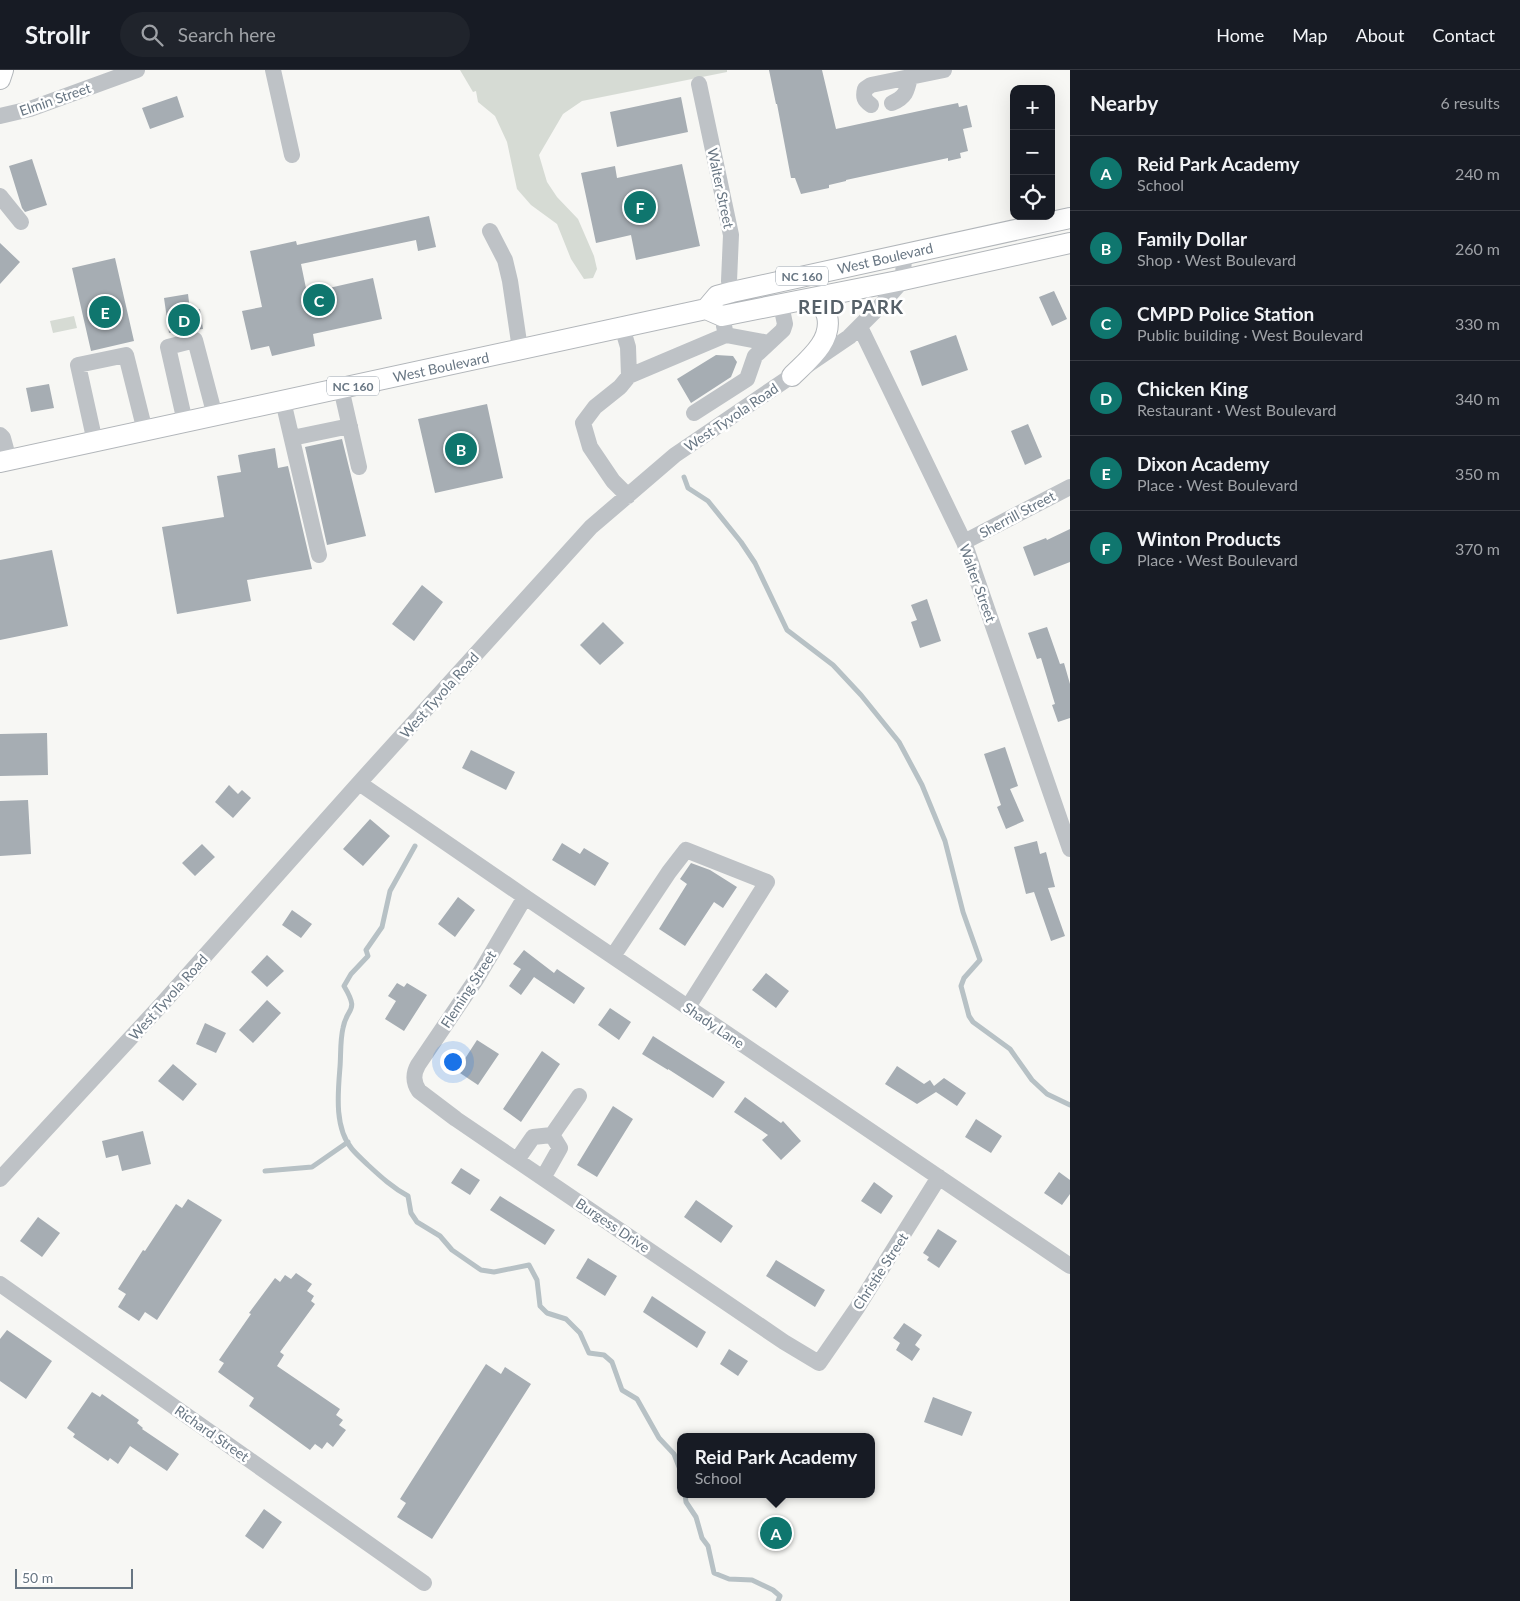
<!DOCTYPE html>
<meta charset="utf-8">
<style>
body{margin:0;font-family:Lato,sans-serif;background:#20242c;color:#f1f3f6}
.controls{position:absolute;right:15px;top:15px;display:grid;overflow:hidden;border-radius:10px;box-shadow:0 5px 20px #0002}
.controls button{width:45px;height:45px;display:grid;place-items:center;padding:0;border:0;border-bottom:1px solid #363941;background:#171b24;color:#f1f3f6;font:25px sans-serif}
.scale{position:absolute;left:15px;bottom:12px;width:118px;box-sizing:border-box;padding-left:5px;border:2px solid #687683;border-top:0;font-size:14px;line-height:18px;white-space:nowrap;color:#687683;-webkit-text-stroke:4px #fff;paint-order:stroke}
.you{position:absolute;left:452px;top:991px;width:18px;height:18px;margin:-12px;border:4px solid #fff;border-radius:50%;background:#1a73e8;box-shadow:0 0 0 8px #1a73e833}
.badge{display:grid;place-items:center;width:32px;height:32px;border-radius:50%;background:#0f766e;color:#fff;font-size:16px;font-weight:700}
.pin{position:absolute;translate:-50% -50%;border:2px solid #fff;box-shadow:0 1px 5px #0006}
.popup{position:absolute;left:677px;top:1363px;width:198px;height:65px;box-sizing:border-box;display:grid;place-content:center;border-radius:10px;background:#171b24;filter:drop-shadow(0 1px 4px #0005);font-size:16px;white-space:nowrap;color:#9ea1a6}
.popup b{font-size:19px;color:#f1f3f6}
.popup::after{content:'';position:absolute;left:50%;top:100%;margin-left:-10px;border:10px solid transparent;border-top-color:#171b24}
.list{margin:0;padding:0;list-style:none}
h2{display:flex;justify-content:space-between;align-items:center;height:65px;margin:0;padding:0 20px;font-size:21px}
h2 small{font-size:16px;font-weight:400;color:#9ea1a6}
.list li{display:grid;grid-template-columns:32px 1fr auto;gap:15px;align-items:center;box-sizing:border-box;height:75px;padding:0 20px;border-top:1px solid #363941}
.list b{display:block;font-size:19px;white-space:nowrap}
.list p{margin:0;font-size:16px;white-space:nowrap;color:#9ea1a6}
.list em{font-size:16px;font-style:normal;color:#9ea1a6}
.icon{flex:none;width:28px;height:28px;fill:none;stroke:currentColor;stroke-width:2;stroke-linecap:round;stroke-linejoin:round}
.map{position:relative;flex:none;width:1070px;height:1531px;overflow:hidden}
header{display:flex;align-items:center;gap:30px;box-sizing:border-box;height:70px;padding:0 25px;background:#171b24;border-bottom:1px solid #363941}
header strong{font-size:24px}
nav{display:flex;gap:28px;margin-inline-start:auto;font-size:18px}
.search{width:350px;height:45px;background:#20242c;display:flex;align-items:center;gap:12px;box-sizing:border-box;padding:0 18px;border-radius:28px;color:#9ea1a6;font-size:19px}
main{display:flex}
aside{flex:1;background:#171b24}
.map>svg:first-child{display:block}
.green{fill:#d6dbd4}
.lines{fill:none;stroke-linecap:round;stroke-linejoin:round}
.stream{stroke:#b7c1c5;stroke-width:5}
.building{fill:#a6adb3}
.major-casing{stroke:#b2b6ba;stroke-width:22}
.minor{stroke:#bec2c6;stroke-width:16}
.major{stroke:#fff;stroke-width:20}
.labels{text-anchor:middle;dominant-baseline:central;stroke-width:5;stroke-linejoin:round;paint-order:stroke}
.shield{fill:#fff;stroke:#959fa8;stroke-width:1}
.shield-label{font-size:12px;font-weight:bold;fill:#687683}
.street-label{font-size:14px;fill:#687683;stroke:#fff}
.district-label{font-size:19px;font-weight:bold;letter-spacing:1px;fill:#566068;stroke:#fff}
</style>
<header>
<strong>Strollr</strong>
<div class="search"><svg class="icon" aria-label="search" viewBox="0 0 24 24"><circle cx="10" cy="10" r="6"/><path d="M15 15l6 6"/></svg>Search here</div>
<nav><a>Home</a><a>Map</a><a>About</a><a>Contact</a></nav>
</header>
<main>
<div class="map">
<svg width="1070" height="1531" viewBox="0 0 1070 1531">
<rect width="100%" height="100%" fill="#f7f7f4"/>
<path class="green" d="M 460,0 L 727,0 L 727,2 L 582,31 L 563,44 L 539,85 L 547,112 L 557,127 L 578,149 L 594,186 L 597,199 L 593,208 L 584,209 L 571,189 L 557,154 L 531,135 L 517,119 L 507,72 L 495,46 L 478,32 L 476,21 L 473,22 Z
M 74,246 L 77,258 L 53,263 L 50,251 Z"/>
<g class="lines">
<path class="stream" d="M 684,407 L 688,418 L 708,431 L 741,472 L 755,493 L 787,560 L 833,595 L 861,625 L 899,672 L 922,715 L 945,771 L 963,842 L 980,890 L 964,908 L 961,916 L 969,946 L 973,952 L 1010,979 L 1032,1010 L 1047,1024 L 1070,1035
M 415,776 L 390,821 L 382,857 L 366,880 L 368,886 L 351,904 L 344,916 C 360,943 347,936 343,958 C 340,971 341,984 340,997 C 338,1022 334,1058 352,1079 C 357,1085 363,1090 368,1095 C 381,1107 393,1118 408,1126 L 411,1143 L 417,1152 L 440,1166 L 452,1180 L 481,1200 L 494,1202 L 529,1195 L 537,1210 L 540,1236 L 547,1243 L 566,1249 L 580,1263 L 589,1283 L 604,1285 L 612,1292 L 622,1320 L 637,1329 L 659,1368 L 674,1384 L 681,1402
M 265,1101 L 312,1097 L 348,1072
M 685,1424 L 686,1432 L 696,1447 L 702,1468 L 708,1476 L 714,1503 L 729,1509 L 752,1510 L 773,1520 L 780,1526 L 778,1531"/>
</g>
<path class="building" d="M 769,0 L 822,0 L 836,59 L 933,38 L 958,33 L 959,37 L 967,35 L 972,57 L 963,59 L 968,81 L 960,83 L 961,88 L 948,91 L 948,88 L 846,110 L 846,111 L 829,115 L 829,118 L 801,124 L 795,108 L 791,108 L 777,34 L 776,34 Z
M 177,26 L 184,47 L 150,59 L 142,38 Z
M 681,27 L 688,62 L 617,77 L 610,42 Z
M 32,89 L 47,135 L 25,142 L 22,138 L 9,96 Z
M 682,94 L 700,176 L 636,190 L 631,165 L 596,173 L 581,103 L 615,96 L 617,108 Z
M 429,146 L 436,177 L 418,181 L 416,170 L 301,194 L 307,223 L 373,208 L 382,249 L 313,264 L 315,276 L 272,286 L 269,276 L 251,280 L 242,241 L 262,237 L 250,181 L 296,171 L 297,175 Z
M 0,173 L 20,192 L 0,214 Z
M 115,188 L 134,271 L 91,281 L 72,198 Z
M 1054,221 L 1067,249 L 1052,256 L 1039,227 Z
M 188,224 L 190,240 L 200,239 L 203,259 L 169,263 L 164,228 Z
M 956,265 L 968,300 L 922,316 L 910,281 Z
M 716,285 L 733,286 L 737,292 L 731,307 L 691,333 L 677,309 Z
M 49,314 L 54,338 L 31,342 L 26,318 Z
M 487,334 L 503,408 L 435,423 L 418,349 Z
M 1028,354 L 1042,387 L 1025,395 L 1011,361 Z
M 342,369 L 366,466 L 327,475 L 305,377 Z
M 275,378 L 278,398 L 288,396 L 312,499 L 247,510 L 251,531 L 177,544 L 162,457 L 224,447 L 217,406 L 241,402 L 238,385 Z
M 1070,459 L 1070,492 L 1034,506 L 1023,477 L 1046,468 L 1047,470 Z
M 52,480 L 68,556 L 0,570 L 0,490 Z
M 422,515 L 443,532 L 414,571 L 392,554 Z
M 927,529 L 941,571 L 920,578 L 911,552 L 917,550 L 911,535 Z
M 603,552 L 624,573 L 600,595 L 580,575 Z
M 1047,557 L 1060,594 L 1064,593 L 1070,614 L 1070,648 L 1058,652 L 1052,635 L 1055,634 L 1041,588 L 1037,589 L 1028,563 Z
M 47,663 L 48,705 L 0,706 L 0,664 Z
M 1005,677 L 1018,716 L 1010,719 L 1024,751 L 1006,759 L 997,737 L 1001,735 L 984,684 Z
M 471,680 L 515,702 L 506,720 L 462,698 Z
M 229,715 L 238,724 L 242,720 L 251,728 L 233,748 L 215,732 Z
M 28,730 L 31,784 L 0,786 L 0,731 Z
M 370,749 L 390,766 L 363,796 L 343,779 Z
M 1037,771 L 1040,784 L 1046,782 L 1055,817 L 1048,818 L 1065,866 L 1051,871 L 1034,822 L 1026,824 L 1014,777 Z
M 562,773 L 580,784 L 584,778 L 609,793 L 595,816 L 552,790 Z
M 202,774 L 215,787 L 195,806 L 182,793 Z
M 691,793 L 710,800 L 737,817 L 723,838 L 714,832 L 685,876 L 659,859 L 687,814 L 680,809 Z
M 458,827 L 475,840 L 455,867 L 438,854 Z
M 292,840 L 312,854 L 301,868 L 282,855 Z
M 524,880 L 554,903 L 557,899 L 585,918 L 574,934 L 534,907 L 521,925 L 509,916 L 521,899 L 513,894 Z
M 267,885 L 284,901 L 267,917 L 251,902 Z
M 766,903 L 789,921 L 776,938 L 752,920 Z
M 397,913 L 404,917 L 407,913 L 427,925 L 404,961 L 385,949 L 396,931 L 388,926 Z
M 267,930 L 281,943 L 253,973 L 239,960 Z
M 610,938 L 631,952 L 619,970 L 598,955 Z
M 205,953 L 226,963 L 216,983 L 196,974 Z
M 653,966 L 725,1012 L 713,1028 L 668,999 L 668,1000 L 642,984 Z
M 477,970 L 499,984 L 478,1015 L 457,1001 Z
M 542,981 L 560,994 L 521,1052 L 503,1039 Z
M 173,994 L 197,1014 L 183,1031 L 158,1011 Z
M 897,996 L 924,1014 L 930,1010 L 934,1016 L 944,1008 L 966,1023 L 957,1036 L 936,1022 L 917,1034 L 885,1014 Z
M 745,1027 L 781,1053 L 783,1051 L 801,1071 L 781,1090 L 762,1070 L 768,1065 L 734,1042 Z
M 613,1036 L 633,1049 L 597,1107 L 577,1095 Z
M 976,1049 L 1002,1066 L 991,1083 L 965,1067 Z
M 143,1061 L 151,1094 L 122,1101 L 118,1085 L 106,1088 L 102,1071 Z
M 461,1098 L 480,1110 L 470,1125 L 451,1113 Z
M 1059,1102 L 1070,1110 L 1070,1124 L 1062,1135 L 1044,1123 Z
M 874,1112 L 893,1126 L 881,1144 L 861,1131 Z
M 500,1126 L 555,1160 L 545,1175 L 490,1140 Z
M 188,1129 L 222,1150 L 157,1250 L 145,1242 L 139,1251 L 118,1237 L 126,1224 L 118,1219 L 143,1180 L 145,1181 L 176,1134 L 182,1138 Z
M 696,1130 L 733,1156 L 721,1173 L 684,1147 Z
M 38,1147 L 60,1163 L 42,1187 L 20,1171 Z
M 938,1159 L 957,1171 L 939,1198 L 927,1190 L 929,1187 L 923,1183 Z
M 588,1188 L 617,1206 L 605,1226 L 576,1208 Z
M 776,1190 L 825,1220 L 815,1237 L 766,1206 Z
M 296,1203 L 312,1214 L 307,1221 L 314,1226 L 311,1231 L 315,1234 L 280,1282 L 284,1285 L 277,1296 L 340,1339 L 336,1345 L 343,1350 L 339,1355 L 346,1360 L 333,1377 L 327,1372 L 322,1379 L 315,1374 L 310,1380 L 249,1336 L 254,1328 L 218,1302 L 224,1293 L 219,1290 L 251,1244 L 249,1243 L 275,1208 L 280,1212 L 285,1205 L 291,1209 Z
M 652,1226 L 706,1262 L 697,1278 L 643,1242 Z
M 904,1253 L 922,1265 L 915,1275 L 920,1279 L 912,1291 L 896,1280 L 900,1273 L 893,1268 Z
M 7,1260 L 52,1291 L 26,1329 L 0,1311 L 0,1269 Z
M 729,1279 L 748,1291 L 738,1306 L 720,1294 Z
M 486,1294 L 501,1304 L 505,1297 L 531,1314 L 432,1469 L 397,1447 L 406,1433 L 400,1429 Z
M 92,1322 L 100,1327 L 102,1324 L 139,1350 L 137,1353 L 143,1358 L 142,1359 L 179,1384 L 167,1401 L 130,1376 L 118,1394 L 110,1388 L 108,1391 L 73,1367 L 75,1364 L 67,1358 Z
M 933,1327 L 972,1342 L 962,1366 L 924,1352 Z
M 264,1439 L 282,1452 L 263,1479 L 245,1466 Z"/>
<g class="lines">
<g class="major-casing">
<path id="major" d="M 0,9 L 3,0
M 706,239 L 717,226 L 732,222 L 1070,148
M 792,306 C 808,290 833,271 827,246 C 825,239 821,233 818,228
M 0,392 L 706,239 L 722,246 L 903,210 L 1070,173"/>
</g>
<path class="minor" d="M 273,0 L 292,85
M 699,14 L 731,165 L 729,211 L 732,222
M 892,33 C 906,27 907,21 910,7
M 871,35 C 864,30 863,27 865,19 L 871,15 L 944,0
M 0,46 L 30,39 L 137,0
M 0,126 L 21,152
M 490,161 L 505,190 L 510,211 L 520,279
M 724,256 L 726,265 L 769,273
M 622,257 L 628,277 L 629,306 L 726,265
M 860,257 L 964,472 L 1070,779
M 341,318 L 359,397
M 283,331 L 319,485
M 694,343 L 747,309 L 755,286 L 783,260 L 785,254 L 781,235
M 185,352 L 168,277 L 195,270 L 215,346
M 0,365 L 3,368 L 9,390
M 292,368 L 350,356
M 95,372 L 78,295 L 126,285 L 145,361
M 628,426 L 613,411 L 590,377 L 583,353 L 595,337 L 620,317 L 629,306
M 964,472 L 1070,417
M 359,713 L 525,827 L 1070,1196
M 525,827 L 477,908 L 418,995 C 413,1004 413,1012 419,1021 L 456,1049 L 784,1272 L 819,1293 L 857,1238 L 939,1107
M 613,886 L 669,802 L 686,780 L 767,812 L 688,937
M 552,1065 L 579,1026
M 517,1090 L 533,1067 L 552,1065 L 560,1078 L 543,1108
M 0,1109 L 162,934 L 359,713 L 591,457 L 675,385 L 849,267 L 881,235 L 903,210 L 904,183
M 0,1214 L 424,1513"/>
<use href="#major" class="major"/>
</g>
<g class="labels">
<g class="shield">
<rect x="776" y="196.5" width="52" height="19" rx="4"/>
<rect x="327" y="306.5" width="52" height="19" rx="4"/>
</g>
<g class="shield-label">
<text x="802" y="206">NC 160</text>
<text x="353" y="316">NC 160</text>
</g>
<g class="street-label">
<text transform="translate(55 29) rotate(-19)">Elmin Street</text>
<text transform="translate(721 118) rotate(78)">Walter Street</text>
<text transform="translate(885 188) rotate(-13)">West Boulevard</text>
<text transform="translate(441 297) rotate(-12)">West Boulevard</text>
<text transform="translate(731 347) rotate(-34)">West Tyvola Road</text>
<text transform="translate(1017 444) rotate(-28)">Sherrill Street</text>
<text transform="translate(978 513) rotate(70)">Walter Street</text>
<text transform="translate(439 625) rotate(-48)">West Tyvola Road</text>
<text transform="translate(468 919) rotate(-57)">Fleming Street</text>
<text transform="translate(168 927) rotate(-48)">West Tyvola Road</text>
<text transform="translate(714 955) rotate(34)">Shady Lane</text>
<text transform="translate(613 1155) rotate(34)">Burgess Drive</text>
<text transform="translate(880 1201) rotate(-57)">Christie Street</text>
<text transform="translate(212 1363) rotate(35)">Richard Street</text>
</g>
<g class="district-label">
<text x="851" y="236">REID PARK</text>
</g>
</g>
</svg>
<div class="controls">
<button>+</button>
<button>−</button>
<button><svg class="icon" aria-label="locate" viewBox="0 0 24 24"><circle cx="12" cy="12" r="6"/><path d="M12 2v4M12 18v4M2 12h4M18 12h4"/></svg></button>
</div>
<div class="scale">50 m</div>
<div class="you"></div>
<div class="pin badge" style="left:776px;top:1463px">A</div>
<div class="popup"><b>Reid Park Academy</b>School</div>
<div class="pin badge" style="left:461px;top:379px">B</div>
<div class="pin badge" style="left:319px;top:230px">C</div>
<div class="pin badge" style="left:184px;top:250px">D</div>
<div class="pin badge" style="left:105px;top:242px">E</div>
<div class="pin badge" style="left:640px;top:137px">F</div>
</div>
<aside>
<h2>Nearby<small>6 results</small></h2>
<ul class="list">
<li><span class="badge">A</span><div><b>Reid Park Academy</b><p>School</p></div><em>240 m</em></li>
<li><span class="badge">B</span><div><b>Family Dollar</b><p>Shop · West Boulevard</p></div><em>260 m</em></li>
<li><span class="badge">C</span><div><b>CMPD Police Station</b><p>Public building · West Boulevard</p></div><em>330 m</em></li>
<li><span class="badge">D</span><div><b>Chicken King</b><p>Restaurant · West Boulevard</p></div><em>340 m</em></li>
<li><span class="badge">E</span><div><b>Dixon Academy</b><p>Place · West Boulevard</p></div><em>350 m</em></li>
<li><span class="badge">F</span><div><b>Winton Products</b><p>Place · West Boulevard</p></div><em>370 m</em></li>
</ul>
</aside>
</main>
